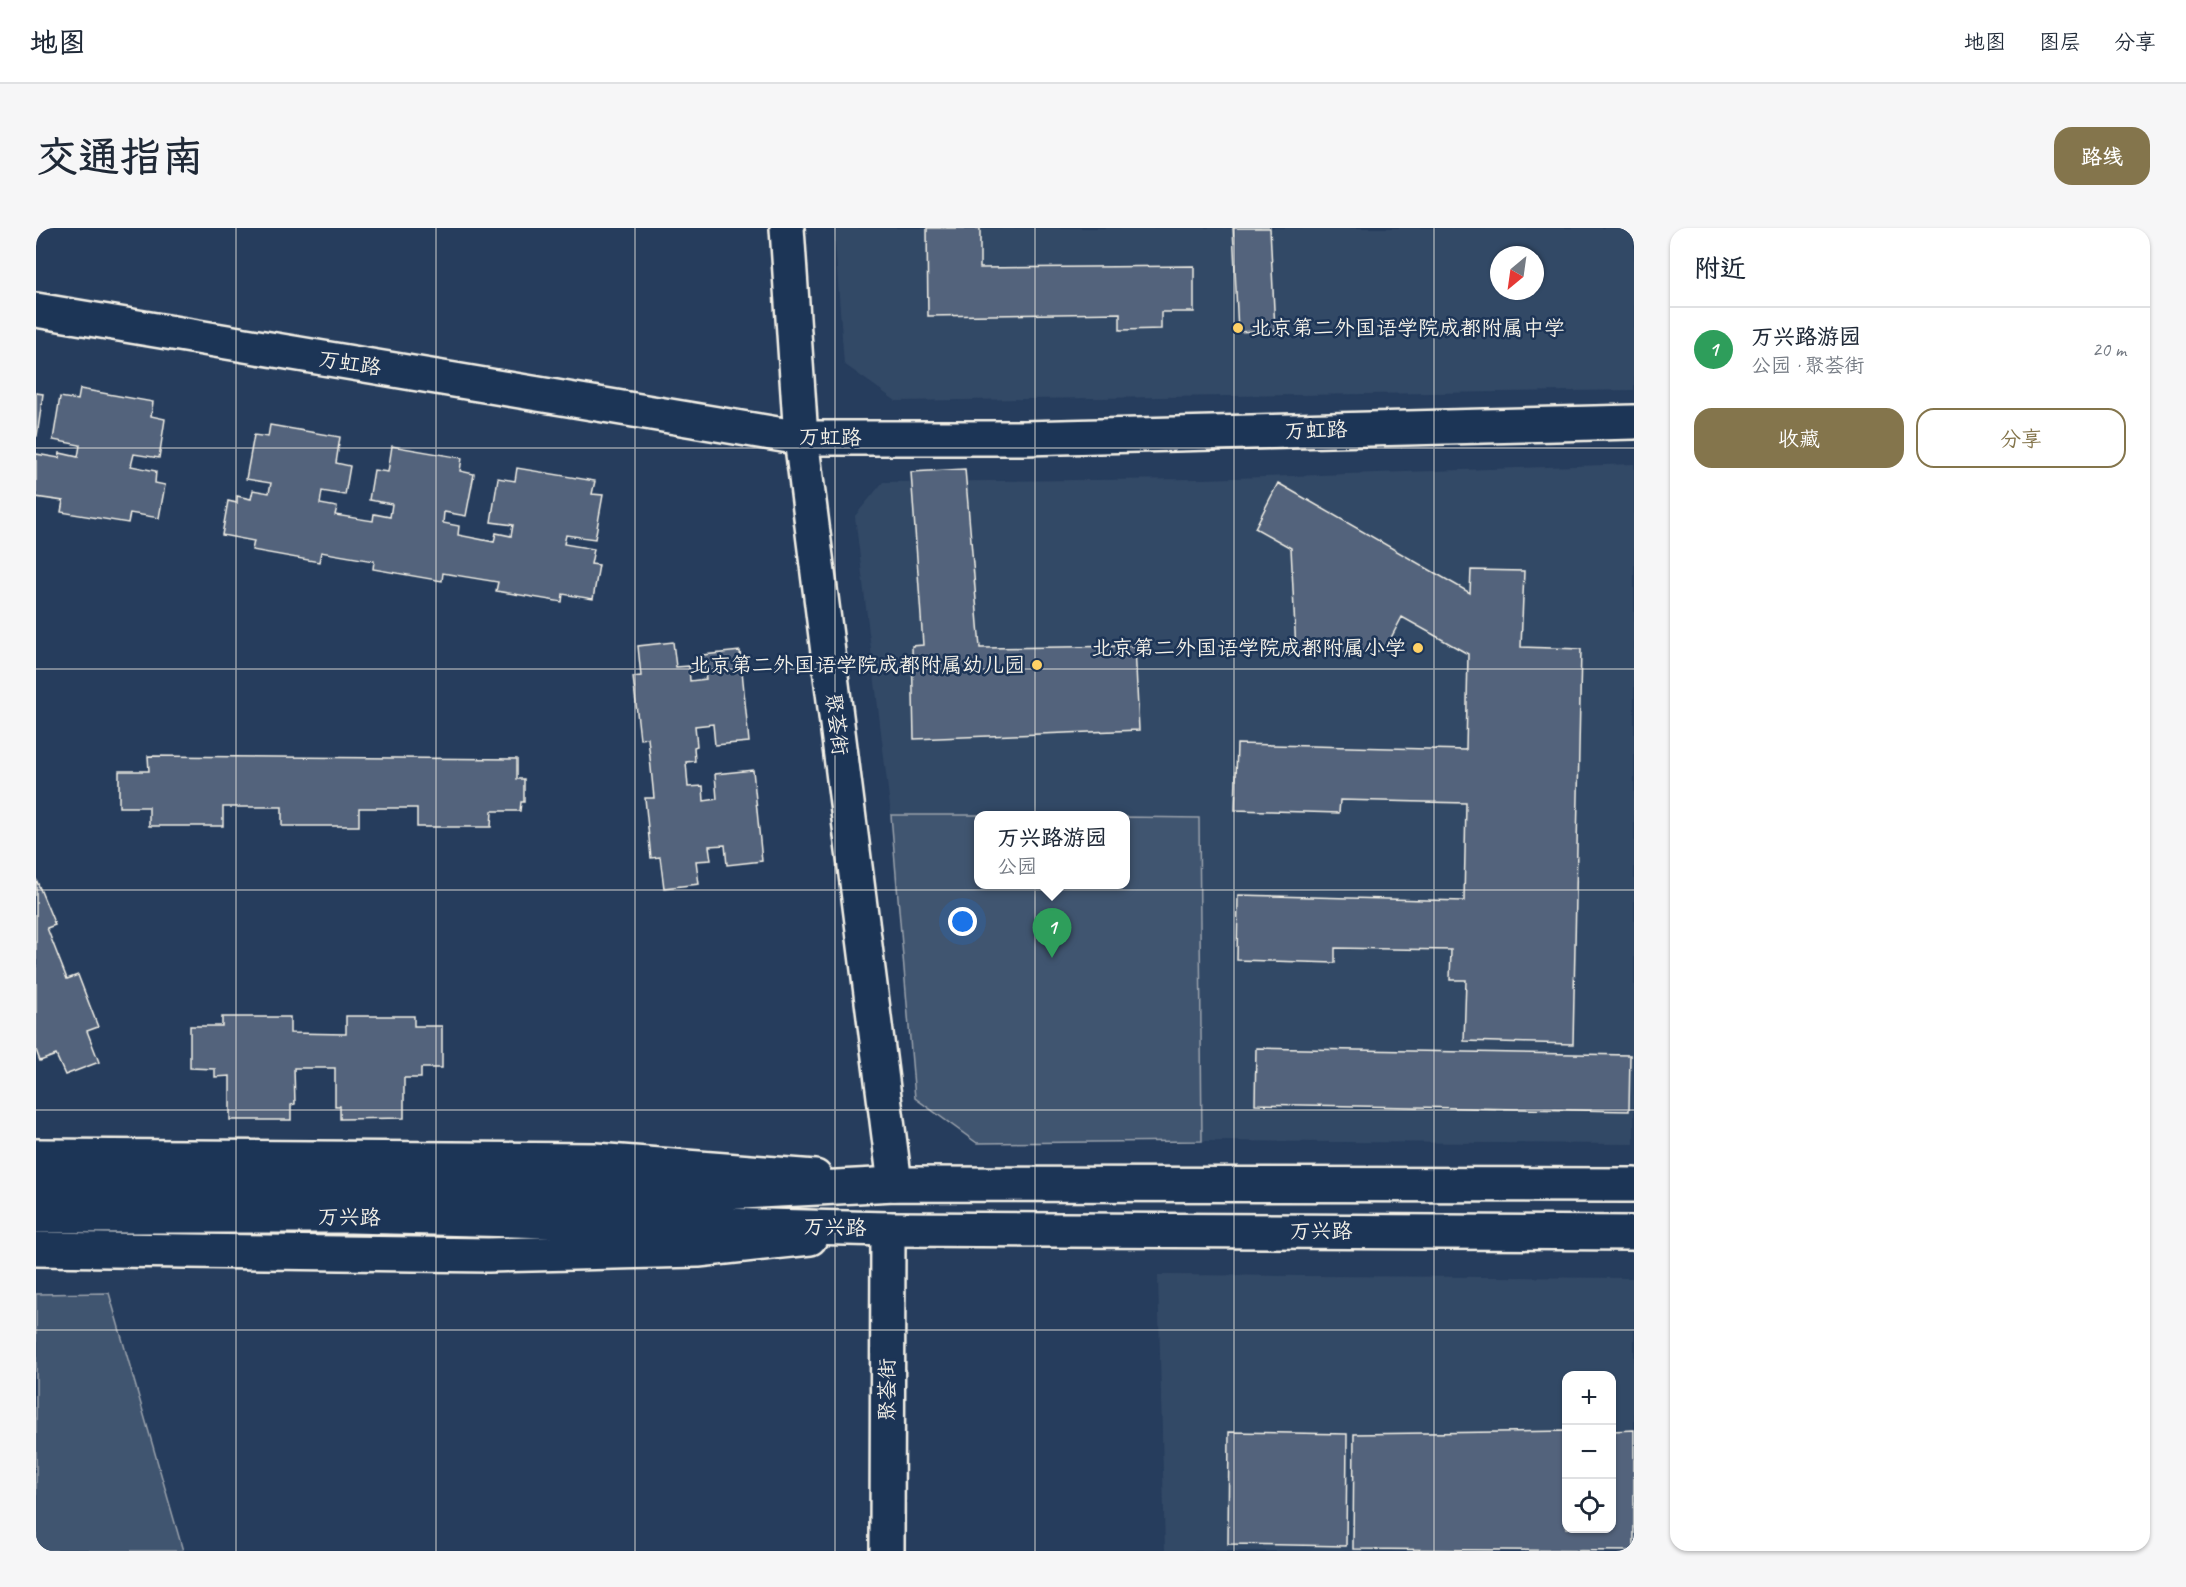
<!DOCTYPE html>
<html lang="zh">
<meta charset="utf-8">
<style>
body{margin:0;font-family:Caveat,"LXGW WenKai TC",sans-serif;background:#f6f6f7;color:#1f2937}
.controls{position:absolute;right:18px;bottom:18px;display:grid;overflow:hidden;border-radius:12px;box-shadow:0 2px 4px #0004}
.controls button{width:54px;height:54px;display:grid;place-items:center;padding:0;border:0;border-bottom:2px solid #e0e1e3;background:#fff;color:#1f2937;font:30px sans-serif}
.compass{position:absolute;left:1454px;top:18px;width:54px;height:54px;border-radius:50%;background:#fff;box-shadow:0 2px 4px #0004;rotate:209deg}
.you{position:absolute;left:927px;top:694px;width:21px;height:21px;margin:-15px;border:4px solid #fff;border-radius:50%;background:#1a73e8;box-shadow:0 0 0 9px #1a73e833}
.badge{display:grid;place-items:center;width:39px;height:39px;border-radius:50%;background:#84754c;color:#fff;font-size:20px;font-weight:700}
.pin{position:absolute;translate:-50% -50px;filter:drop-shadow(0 2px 3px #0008)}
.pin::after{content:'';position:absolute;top:32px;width:21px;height:18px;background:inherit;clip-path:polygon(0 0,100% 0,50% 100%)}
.popup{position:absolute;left:938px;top:583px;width:156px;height:78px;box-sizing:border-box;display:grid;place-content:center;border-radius:12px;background:#fff;filter:drop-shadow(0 2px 4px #0005);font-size:20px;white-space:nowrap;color:#747a83}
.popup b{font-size:22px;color:#1f2937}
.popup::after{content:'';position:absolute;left:50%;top:100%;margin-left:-12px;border:12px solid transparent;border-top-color:#fff}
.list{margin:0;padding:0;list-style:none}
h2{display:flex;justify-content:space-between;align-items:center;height:78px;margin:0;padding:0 24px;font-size:26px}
h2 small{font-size:20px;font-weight:400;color:#747a83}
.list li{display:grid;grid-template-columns:39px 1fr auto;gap:18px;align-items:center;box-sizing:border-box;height:84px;padding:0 24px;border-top:2px solid #e0e1e3}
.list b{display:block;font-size:22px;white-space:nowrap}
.list p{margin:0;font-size:20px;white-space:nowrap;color:#747a83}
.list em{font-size:20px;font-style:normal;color:#747a83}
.actions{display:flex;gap:12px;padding:18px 24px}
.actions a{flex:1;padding:14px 0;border:2px solid #84754c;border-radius:18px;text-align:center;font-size:21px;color:#84754c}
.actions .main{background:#84754c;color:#fff}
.icon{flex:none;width:33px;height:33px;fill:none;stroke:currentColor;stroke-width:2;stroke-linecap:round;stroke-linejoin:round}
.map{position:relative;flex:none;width:1598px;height:1323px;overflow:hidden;border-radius:18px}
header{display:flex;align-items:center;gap:36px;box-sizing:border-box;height:84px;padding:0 30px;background:#fff;border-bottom:2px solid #e0e1e3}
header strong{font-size:28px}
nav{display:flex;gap:33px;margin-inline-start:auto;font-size:21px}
.intro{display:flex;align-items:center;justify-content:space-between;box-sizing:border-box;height:144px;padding:0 36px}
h1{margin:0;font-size:42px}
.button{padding:15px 27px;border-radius:18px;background:#84754c;color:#fff;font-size:21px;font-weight:700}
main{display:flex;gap:36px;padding:0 36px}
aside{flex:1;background:#fff;border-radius:18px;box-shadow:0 2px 4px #0004}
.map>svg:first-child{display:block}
.built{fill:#334966;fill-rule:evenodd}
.green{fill:#40546f;stroke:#9aa2ac;stroke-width:1.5}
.building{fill:#52647b;stroke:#f4f1e8;stroke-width:1.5}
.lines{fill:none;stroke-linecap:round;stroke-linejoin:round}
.minor-casing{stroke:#f4f1e8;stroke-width:38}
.tertiary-casing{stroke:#f4f1e8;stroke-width:38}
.secondary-casing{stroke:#f4f1e8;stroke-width:38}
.minor{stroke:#1d3557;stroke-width:33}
.tertiary{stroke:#1d3557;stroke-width:33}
.secondary{stroke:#1d3557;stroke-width:33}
.grid{fill:none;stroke:#f4f1e8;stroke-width:1.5;stroke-opacity:0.55}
.poi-dot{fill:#ffd166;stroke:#1d3557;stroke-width:2}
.labels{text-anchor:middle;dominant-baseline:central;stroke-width:5;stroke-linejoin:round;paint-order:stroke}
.poi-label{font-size:21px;fill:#f4f1e8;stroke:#1d3557;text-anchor:end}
.street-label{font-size:21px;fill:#f4f1e8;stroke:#1d3557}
</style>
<header>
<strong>地图</strong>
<nav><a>地图</a><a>图层</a><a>分享</a></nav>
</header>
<div class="intro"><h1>交通指南</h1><a class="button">路线</a></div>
<main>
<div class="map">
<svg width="1598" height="1323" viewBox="0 0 1598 1323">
<rect width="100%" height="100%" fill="#263d5d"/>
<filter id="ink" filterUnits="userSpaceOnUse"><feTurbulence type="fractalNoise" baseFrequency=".0167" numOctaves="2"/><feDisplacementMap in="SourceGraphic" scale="12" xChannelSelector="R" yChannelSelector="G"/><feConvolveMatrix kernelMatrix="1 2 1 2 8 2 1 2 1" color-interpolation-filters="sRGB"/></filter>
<g filter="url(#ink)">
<path class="built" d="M 798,0 L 1598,0 L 1598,162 L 860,173 L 808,136 ZM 1463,27 L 1499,27 L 1499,63 L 1463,63 Z
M 1598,236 L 1598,916 L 1166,913 L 1163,590 L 1090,588 L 855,587 L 819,288 L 847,254 L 1168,251 Z
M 1122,1047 L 1598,1050 L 1598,1323 L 1129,1323 ZM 1530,1148 L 1576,1148 L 1576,1300 L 1530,1300 Z"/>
<path class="green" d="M 855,587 L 946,587 L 942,588 L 942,656 L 1090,656 L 1090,589 L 1163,590 L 1166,913 L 941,915 L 879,870 Z
M 73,1065 L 147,1323 L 5,1323 L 0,1314 L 0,1066 Z"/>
<path class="building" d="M 891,0 L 944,0 L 944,40 L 1158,38 L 1158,84 L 1125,84 L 1125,101 L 1084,102 L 1084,85 L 892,88 Z
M 1197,0 L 1234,0 L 1239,102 L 1202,104 Z
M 44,161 L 117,174 L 115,188 L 129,191 L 123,230 L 98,226 L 95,238 L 120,243 L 119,255 L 129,257 L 123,290 L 94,285 L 92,295 L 25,284 L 27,273 L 0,269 L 0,226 L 23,230 L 24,225 L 42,229 L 44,217 L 17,212 L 24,169 L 42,172 Z
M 0,165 L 7,166 L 1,208 L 0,208 Z
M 234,197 L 304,209 L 300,235 L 314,238 L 309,267 L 286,263 L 284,276 L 301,279 L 299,287 L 337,293 L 338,286 L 354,289 L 356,276 L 333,272 L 338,242 L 352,244 L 356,218 L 426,230 L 424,243 L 438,246 L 430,288 L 408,284 L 407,295 L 423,298 L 422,307 L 458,314 L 460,305 L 475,308 L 477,297 L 455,294 L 462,250 L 479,253 L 481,240 L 559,253 L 556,266 L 567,267 L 559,311 L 530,307 L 528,316 L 558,321 L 555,336 L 563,337 L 557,371 L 527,366 L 526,374 L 460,363 L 462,354 L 407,345 L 406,353 L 337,341 L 338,333 L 285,324 L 283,334 L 216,322 L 218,313 L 186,307 L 192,273 L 201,275 L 201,268 L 215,271 L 217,262 L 233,265 L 235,255 L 210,251 L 218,207 L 232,209 Z
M 929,241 L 944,420 L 1099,418 L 1103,502 L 878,511 L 876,418 L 887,417 L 875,244 Z
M 1242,255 L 1434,365 L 1435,342 L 1488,343 L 1485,419 L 1545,421 L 1537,816 L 1428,813 L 1430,752 L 1414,752 L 1415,722 L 1299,720 L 1299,735 L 1201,732 L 1202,667 L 1428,673 L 1430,575 L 1304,572 L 1303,585 L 1199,582 L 1201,516 L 1430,522 L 1432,426 L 1366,389 L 1348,423 L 1260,423 L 1255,320 L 1219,300 Z
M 637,414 L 640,439 L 653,438 L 654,453 L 670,451 L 667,427 L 704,423 L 713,514 L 679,517 L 677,496 L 659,498 L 661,518 L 658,519 L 659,533 L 650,534 L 652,559 L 667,558 L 668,573 L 681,571 L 679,546 L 717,542 L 726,633 L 691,637 L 689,617 L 673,618 L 675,632 L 660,633 L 663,656 L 628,660 L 624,629 L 615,630 L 609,570 L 618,570 L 612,510 L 604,511 L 597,449 L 605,448 L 602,418 Z
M 112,528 L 481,531 L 481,551 L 488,551 L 488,574 L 485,574 L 484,583 L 456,583 L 455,599 L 381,599 L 381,580 L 323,580 L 323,598 L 246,598 L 246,579 L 187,579 L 187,598 L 113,598 L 113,579 L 83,579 L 83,543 L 113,543 Z
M 0,651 L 19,697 L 11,700 L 31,751 L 42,747 L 62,799 L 51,803 L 63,834 L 29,847 L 20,827 L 4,833 L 0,822 Z
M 310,788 L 378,788 L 378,798 L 406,798 L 406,840 L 385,840 L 385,850 L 368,850 L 368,890 L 304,891 L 304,878 L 299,878 L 299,840 L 258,840 L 259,876 L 255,877 L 255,892 L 194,892 L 194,848 L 179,849 L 179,841 L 154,840 L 154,798 L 186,798 L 186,789 L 254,789 L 254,805 L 310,806 Z
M 1220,820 L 1594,827 L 1593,883 L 1219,876 Z
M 1598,1202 L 1598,1323 L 1317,1321 L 1318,1206 L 1530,1203 L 1530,1300 L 1576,1300 L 1576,1203 Z
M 1193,1204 L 1311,1206 L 1310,1318 L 1192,1316 Z"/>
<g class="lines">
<g class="minor-casing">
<path id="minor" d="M 751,0 L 765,210 L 859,956
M 0,82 L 765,210 L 988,210 L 1598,194
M 851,1323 L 852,1001"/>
</g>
<g class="tertiary-casing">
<path id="tertiary" d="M 0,928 L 559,932 L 779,949
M 0,1021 L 452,1027 L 662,1022 L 774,1010"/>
</g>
<g class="secondary-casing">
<path id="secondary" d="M 0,960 L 320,961 L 668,966 L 859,956 L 1598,957
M 0,988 L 315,988 L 852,1001 L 1598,1005"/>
</g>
<use href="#minor" class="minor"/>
<use href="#tertiary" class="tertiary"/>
<use href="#secondary" class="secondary"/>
</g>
</g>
<path class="grid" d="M 200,0 L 200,1323M 400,0 L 400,1323M 599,0 L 599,1323M 799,0 L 799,1323M 999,0 L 999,1323M 1198,0 L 1198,1323M 1398,0 L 1398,1323M 0,220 L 1598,220M 0,441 L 1598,441M 0,662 L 1598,662M 0,882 L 1598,882M 0,1102 L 1598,1102"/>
<g class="poi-dot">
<circle cx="1202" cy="100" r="6"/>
<circle cx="1382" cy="420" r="6"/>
<circle cx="1001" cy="437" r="6"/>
</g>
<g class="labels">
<g class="poi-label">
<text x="1214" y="100" text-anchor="start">北京第二外国语学院成都附属中学</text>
<text x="1370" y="420">北京第二外国语学院成都附属小学</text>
<text x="989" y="437">北京第二外国语学院成都附属幼儿园</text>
</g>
<g class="street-label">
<text transform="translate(314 135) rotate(9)">万虹路</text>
<text transform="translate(1280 202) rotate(-2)">万虹路</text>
<text transform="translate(794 209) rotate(1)">万虹路</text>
<text transform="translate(801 496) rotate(83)">聚荟街</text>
<text transform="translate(313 989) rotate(1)">万兴路</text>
<text transform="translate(799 999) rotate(2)">万兴路</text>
<text x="1285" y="1003">万兴路</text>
<text transform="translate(851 1162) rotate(-90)">聚荟街</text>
</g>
</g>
</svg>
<div class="controls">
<button>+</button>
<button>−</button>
<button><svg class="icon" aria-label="locate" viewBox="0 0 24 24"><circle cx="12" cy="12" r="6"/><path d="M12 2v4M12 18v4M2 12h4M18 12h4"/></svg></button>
</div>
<svg class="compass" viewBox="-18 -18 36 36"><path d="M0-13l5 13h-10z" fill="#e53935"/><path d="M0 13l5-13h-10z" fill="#747a83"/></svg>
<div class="you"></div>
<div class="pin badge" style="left:1016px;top:730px;background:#2e9e5b">1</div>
<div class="popup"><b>万兴路游园</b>公园</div>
</div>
<aside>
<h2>附近<small></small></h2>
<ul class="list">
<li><span class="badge" style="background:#2e9e5b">1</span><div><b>万兴路游园</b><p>公园 · 聚荟街</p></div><em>20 m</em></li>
</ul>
<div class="actions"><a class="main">收藏</a><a>分享</a></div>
</aside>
</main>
